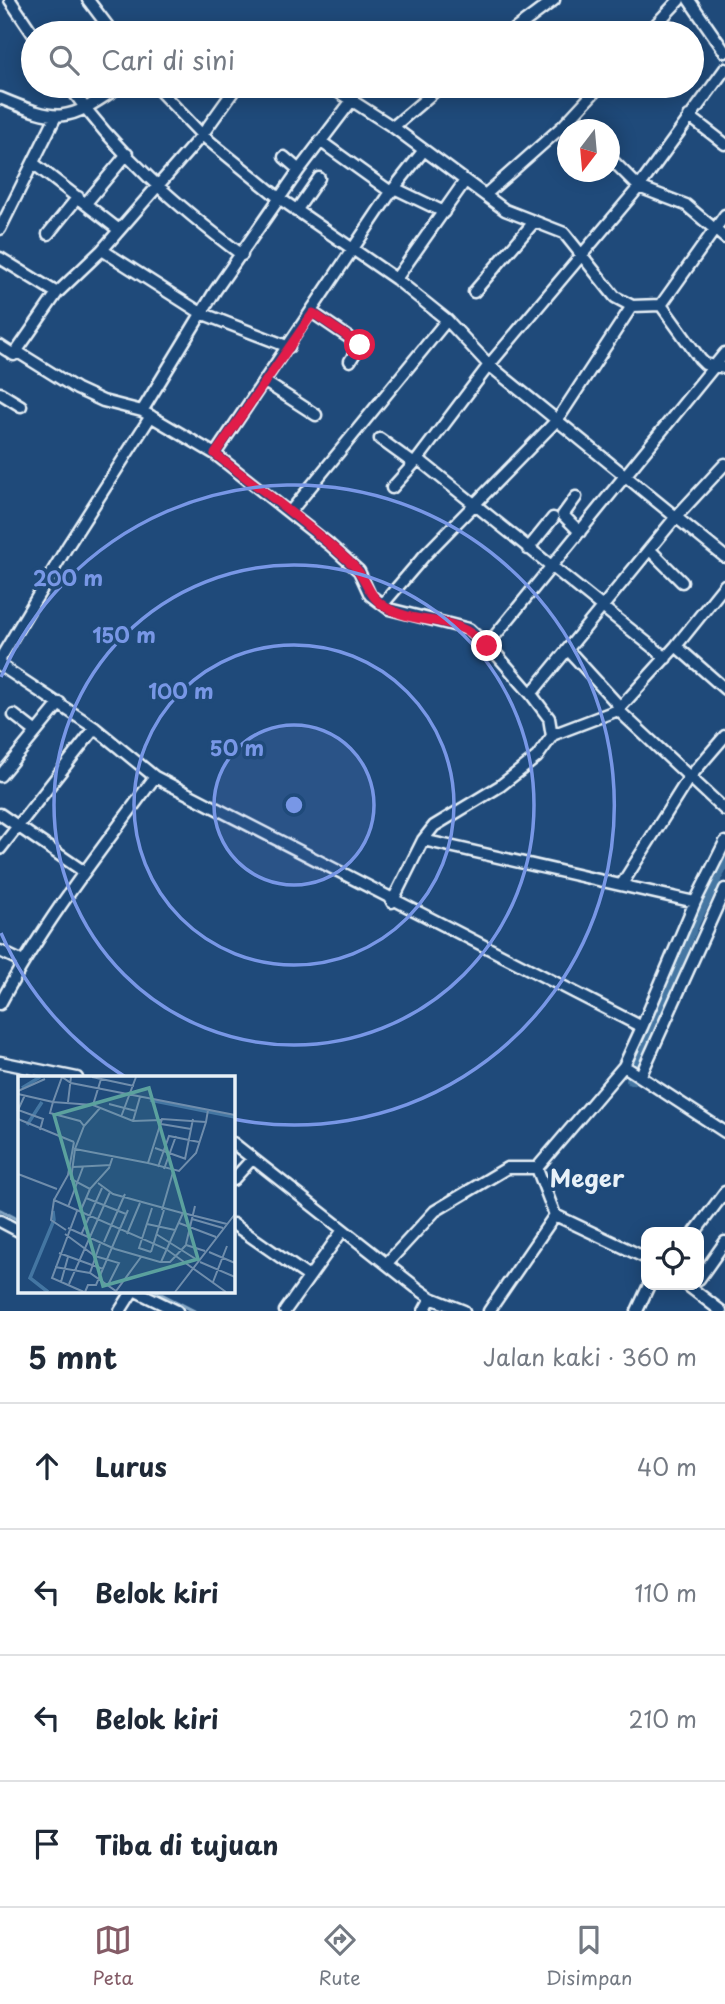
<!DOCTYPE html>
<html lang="id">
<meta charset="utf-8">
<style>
body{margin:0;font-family:"Playpen Sans",sans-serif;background:#f2f2f3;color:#1f2937}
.controls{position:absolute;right:21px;bottom:21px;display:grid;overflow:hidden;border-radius:14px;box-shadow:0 4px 18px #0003}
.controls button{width:63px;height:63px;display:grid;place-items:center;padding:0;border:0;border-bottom:2px solid #e0e1e3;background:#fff;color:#1f2937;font:35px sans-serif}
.compass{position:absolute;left:557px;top:119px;width:63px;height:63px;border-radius:50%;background:#fff;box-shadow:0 4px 18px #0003;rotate:196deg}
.stop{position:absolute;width:21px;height:21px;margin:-16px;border:5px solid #e11d48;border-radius:50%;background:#fff}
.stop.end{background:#e11d48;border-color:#fff;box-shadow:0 2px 7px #0008}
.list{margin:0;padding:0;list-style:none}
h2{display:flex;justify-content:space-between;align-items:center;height:91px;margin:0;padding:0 28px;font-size:30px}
h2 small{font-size:23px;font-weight:400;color:#747a83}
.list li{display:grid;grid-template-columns:46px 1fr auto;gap:21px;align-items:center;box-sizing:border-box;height:126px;padding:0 28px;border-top:2px solid #e0e1e3}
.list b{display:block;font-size:26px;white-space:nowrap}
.list em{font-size:23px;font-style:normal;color:#747a83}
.icon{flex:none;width:38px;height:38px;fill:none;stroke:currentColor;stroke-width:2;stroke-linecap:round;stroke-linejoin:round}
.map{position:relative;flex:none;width:725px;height:1311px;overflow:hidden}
.search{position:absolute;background:#fff;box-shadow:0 4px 18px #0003;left:21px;right:21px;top:21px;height:77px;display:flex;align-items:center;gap:18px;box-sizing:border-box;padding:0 24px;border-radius:38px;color:#747a83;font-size:26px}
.sheet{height:595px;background:#fff}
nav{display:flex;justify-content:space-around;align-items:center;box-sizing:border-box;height:98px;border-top:2px solid #e0e1e3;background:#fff;font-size:19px;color:#747a83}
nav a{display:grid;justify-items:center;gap:4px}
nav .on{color:#845c67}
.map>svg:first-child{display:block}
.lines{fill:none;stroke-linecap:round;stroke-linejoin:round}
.stream{stroke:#86a7c4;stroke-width:3.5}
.canal{stroke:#4476a2;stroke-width:10}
.minor-casing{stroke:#e8f1f8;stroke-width:15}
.minor{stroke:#1f4a7a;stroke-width:10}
.route{stroke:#e11d48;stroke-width:9}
.ring{fill:none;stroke:#7897e6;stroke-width:3.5}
.labels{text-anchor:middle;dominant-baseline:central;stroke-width:7;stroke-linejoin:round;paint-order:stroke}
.quarter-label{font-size:24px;font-weight:bold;fill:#e8f1f8;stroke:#1f4a7a}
.inset-river{fill:none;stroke:#4476a2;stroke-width:3.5}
.inset-road{fill:none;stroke:#6f8dac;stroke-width:2}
.view{fill:#5ba19e;fill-opacity:0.15;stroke:#5ba19e;stroke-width:3.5}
.inset-edge{fill:none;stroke:#e8f1f8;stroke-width:3.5}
.centre{fill:#7897e6;stroke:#1f4a7a;stroke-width:3.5}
.ring-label{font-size:21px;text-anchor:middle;font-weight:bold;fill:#7897e6;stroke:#1f4a7a;stroke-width:7;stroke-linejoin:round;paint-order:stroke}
</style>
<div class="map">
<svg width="725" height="1311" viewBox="0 0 725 1311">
<rect width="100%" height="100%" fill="#1f4a7a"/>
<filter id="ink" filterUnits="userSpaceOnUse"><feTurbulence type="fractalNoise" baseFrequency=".0143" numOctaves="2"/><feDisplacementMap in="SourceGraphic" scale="14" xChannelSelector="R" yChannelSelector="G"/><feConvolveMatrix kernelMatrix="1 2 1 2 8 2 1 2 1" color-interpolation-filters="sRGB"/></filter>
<g filter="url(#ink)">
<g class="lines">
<path class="stream" d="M 0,1210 L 19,1220
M 157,1292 L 194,1311"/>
<path class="canal" d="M 631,1080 L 695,922 L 725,862"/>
<g class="minor-casing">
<path id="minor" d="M 10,0 L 33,34
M 88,0 L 113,33
M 689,0 L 725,52
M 200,33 L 221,33
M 510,33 L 554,0
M 648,33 L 679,0
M 69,86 C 116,153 177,206 242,255
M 155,86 L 202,135 L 279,198 L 396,279 L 447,320 L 489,365 L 725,557
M 329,86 L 393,127 L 505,210 L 564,233 L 615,297 L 632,306 L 661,305 L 700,359 L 705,364 L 725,368
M 0,98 C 60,123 66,123 120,86
M 689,116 L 725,144
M 393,127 L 441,86
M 567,129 L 564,125 L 600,86
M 284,157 L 299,170
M 610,158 L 639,187 L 686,205 L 725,238
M 33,163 L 119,230
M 394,188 L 444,212
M 391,192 L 424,150
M 485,195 L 564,125
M 86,203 L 127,154
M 296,211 L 319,178
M 0,229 L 55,118
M 48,234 L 78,197
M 102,250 L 201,313 L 289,347
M 0,258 L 57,293
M 396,279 L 465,181
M 474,292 L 534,222
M 661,305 L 725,215
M 313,313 L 360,345 L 350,361
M 0,346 L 14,355 L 57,293 L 102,250 L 202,135 L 237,86
M 16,351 L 77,389 L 103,401 L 142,411 L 215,454 L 330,545 L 359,571 L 370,595 L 389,609 L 469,629 L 498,656 L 531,694 L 549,718 L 552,736 L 537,757 L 500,786 L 434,826 L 423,840 L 392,902
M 265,382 L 316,415
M 0,393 L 21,406
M 142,411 L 215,291 L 299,170 L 353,99
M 380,439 L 413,463
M 215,454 L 391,192 L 320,141
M 418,459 L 666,658
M 392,488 L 418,459 L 489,365 L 639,187 L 725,69
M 576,497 L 563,515 L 580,532
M 290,512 L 447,320
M 528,549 L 553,518
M 650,550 L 682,582
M 383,604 L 425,555 L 558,419 L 632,306
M 676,646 L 725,689
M 485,648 L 725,353
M 569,651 L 621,708
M 0,659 L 67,547 L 151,416
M 0,665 L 95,728 L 155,777 C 100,851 43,923 0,1004
M 531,694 L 675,518 L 725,464
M 618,710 L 676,646 L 725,585
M 14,715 L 36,732
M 552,735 L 618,710 L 725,810
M 0,776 L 60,703
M 155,777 L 642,1027 L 624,1066 L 537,1168 L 507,1168 L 435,1211 L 387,1263
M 0,814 L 83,871
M 423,840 L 695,902
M 0,849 L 95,728
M 622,884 L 688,779 L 725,736
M 0,951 L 23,962
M 642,1027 L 695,902 L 725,842
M 0,1062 L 77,1078
M 624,1066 L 725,1132
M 641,1075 L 725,889
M 233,1143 L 417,1288 L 431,1298 L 464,1311
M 537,1168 L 555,1215 L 646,1258
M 233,1180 L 252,1159
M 0,1221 L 19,1231
M 233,1224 L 309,1277
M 695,1232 L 725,1192
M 699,1279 L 725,1242
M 687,1285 L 721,1311
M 138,1292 L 177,1311
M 120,1311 L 132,1292
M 285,1311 L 343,1230
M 424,1311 L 431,1298
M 489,1311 L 555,1215
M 637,1311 L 649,1285"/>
</g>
<use href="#minor" class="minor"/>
</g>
</g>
<g class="lines" filter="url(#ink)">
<path class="route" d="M 360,345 L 313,313 L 215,454 C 262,490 309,525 353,565 C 368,579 367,598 389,609 C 427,628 450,611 487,646"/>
</g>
<circle cx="294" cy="805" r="80" fill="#7897e6" fill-opacity=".12"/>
<g class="ring">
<circle cx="294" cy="805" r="80"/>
<circle cx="294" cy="805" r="160"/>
<circle cx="294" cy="805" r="240"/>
<path d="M127 1078A320 320 0 0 1 1 933M1 677A320 320 0 1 1 233 1119"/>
</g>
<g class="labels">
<g class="quarter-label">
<text x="587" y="1177">Meger</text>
</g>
</g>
<g transform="translate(18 1076)">
<rect width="217" height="217" fill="#1f4a7a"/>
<path class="inset-river" d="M 4,12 L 22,1M 132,24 L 217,41M 9,49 L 24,26M 30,216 L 12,202 L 36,144 L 35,135"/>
<path class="inset-road" d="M 74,1 L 116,10M 0,15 L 27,3M 0,18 L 35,26 L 44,1 L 53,7 L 217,39M 7,19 L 0,34 L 25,43 L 22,54M 50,26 L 53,1M 91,28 L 118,35M 75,29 L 83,3M 82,32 L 66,50 L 57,73 L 130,87M 103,41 L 118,1M 0,43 L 56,66M 115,45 L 122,21M 188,46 L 144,43 L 130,87 L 161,95 L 178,77 L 188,46 L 190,34M 143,48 L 173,53M 66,50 L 62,45 L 32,37 L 35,26 L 75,29 L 115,45 L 143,44M 137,72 L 168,83M 57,73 L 53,103 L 72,113 L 91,92 L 95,80M 167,83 L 175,43M 55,91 L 93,89M 140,91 L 151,60 L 181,66M 146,93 L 158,60M 0,98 L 39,113M 80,107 L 95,118 L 164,137M 68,122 L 108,138M 36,124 L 50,99 L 56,66M 50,131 L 65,91M 144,134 L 155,96M 59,135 L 34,202 L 66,216M 62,136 L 72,113M 174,143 L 205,152M 161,147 L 198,161M 129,148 L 157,154M 50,152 L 97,173 L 142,186 L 152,186 L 168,169 L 187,175M 48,154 L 33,144 L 36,124 L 148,173 L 208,216M 47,158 L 77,180 L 101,187 L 90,209M 109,158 L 122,127M 138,158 L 181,185M 63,159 L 84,112M 86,166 L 107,118M 168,168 L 177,130M 133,176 L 121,172 L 134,132M 133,176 L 146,134M 191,176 L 217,187M 41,177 L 85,193M 143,186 L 165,137 L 209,148M 182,186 L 217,201M 37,191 L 72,197 L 98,215 L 123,181M 72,197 L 82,168M 43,206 L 50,181M 195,206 L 209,170M 51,208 L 92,116M 67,216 L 70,209 L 78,209 L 110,134M 157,216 L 217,138"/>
<path class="view" d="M 131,12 L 180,183 L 85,210 L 36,39 Z"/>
<rect width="217" height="217" class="inset-edge"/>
</g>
<circle cx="294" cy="805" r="10" class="centre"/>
<g class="ring-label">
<text x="68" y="586">200 m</text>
<text x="124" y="643">150 m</text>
<text x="181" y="699">100 m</text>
<text x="237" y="756">50 m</text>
</g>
</svg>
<div class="controls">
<button><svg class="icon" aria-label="locate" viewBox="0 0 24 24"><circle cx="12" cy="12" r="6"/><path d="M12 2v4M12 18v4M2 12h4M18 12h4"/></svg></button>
</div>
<svg class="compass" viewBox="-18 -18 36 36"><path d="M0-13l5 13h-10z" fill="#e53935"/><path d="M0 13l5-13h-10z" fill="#747a83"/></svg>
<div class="stop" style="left:360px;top:345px"></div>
<div class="stop end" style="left:487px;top:646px"></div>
<div class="search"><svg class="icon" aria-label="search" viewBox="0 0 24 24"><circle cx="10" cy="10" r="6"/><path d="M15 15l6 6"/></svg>Cari di sini</div>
</div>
<section class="sheet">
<h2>5 mnt<small>Jalan kaki · 360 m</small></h2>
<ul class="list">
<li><svg class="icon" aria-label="ahead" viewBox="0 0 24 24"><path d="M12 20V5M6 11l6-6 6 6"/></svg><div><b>Lurus</b></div><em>40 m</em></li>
<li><svg class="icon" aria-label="left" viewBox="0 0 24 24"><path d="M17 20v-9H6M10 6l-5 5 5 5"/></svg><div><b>Belok kiri</b></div><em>110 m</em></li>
<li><svg class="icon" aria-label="left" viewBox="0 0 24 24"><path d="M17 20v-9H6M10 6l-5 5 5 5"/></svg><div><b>Belok kiri</b></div><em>210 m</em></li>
<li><svg class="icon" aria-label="arrive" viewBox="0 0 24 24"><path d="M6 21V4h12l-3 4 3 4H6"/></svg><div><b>Tiba di tujuan</b></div></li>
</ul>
</section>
<nav>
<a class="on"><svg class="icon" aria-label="map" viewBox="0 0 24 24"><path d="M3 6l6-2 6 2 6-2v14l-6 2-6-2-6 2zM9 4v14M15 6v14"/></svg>Peta</a>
<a><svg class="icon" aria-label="directions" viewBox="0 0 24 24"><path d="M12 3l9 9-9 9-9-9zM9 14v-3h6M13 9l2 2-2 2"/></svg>Rute</a>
<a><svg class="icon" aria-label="saved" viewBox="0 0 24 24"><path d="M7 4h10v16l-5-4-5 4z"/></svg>Disimpan</a>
</nav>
